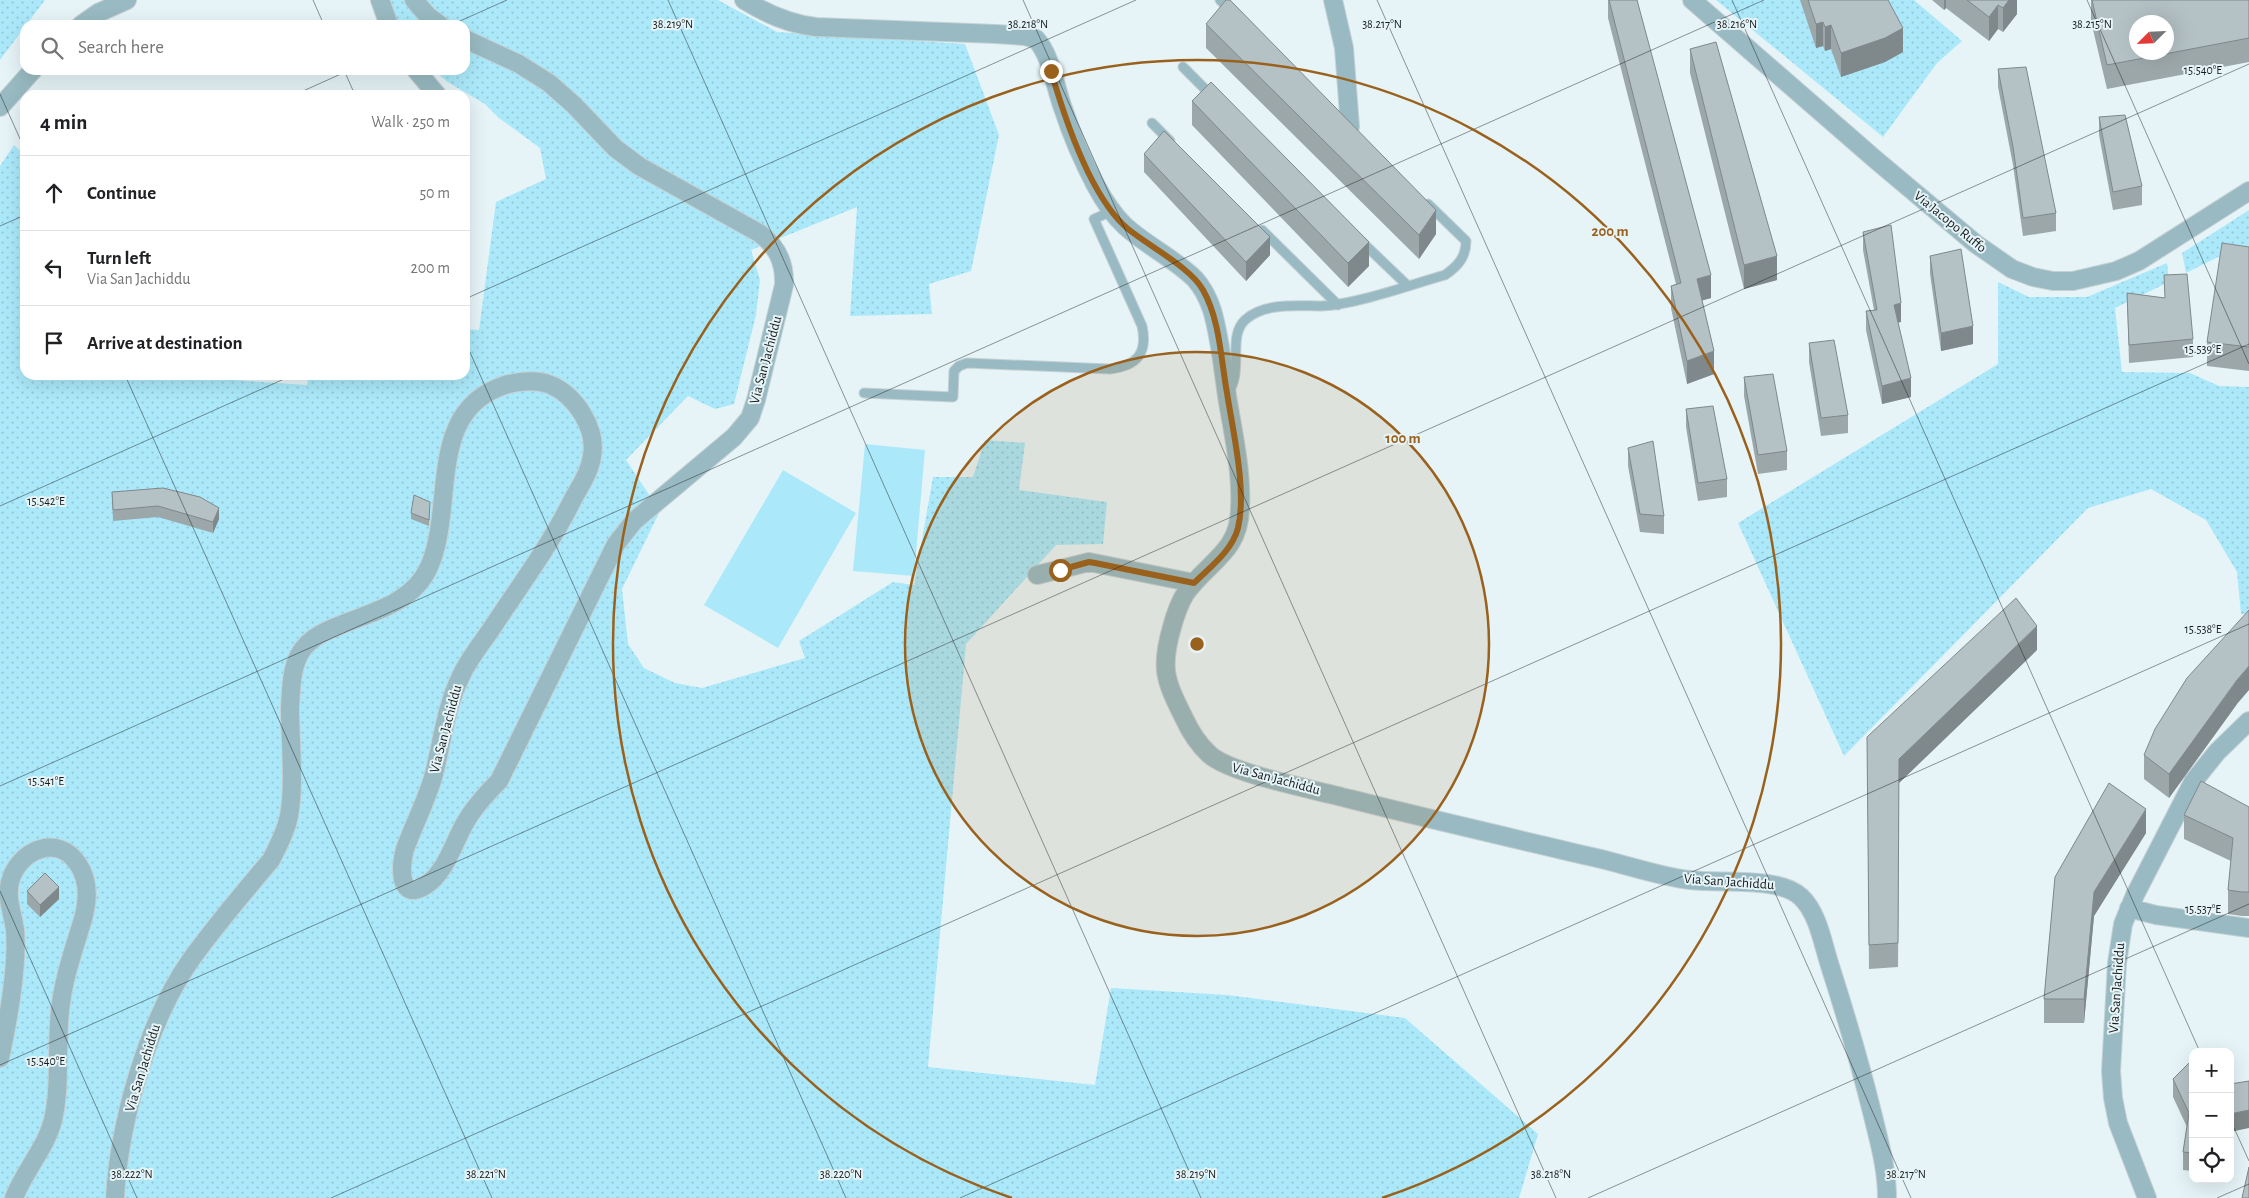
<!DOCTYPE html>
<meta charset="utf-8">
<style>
body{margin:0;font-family:"Alegreya Sans",sans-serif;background:#f2f2f2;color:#202124}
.controls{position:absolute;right:15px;bottom:15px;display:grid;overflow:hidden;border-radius:10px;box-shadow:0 5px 20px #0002}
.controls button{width:45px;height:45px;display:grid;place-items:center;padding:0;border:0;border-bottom:1px solid #e0e0e0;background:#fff;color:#202124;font:25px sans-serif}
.compass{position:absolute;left:2129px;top:15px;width:45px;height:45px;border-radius:50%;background:#fff;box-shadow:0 5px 20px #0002;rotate:246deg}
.stop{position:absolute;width:15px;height:15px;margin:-11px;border:4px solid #9a611d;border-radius:50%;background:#fff}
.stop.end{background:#9a611d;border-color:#fff;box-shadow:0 1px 5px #0008}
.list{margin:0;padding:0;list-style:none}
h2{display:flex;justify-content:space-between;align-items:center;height:65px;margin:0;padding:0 20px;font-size:21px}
h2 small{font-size:16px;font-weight:400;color:#757577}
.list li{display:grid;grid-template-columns:32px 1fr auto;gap:15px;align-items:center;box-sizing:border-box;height:75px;padding:0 20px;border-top:1px solid #e0e0e0}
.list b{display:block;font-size:19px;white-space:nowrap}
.list p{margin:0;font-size:16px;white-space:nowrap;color:#757577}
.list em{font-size:16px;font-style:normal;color:#757577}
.icon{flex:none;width:28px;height:28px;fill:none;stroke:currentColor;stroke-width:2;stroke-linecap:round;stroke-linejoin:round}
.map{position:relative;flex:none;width:2249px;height:1198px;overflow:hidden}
.search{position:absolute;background:#fff;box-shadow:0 5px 20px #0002;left:20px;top:20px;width:450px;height:55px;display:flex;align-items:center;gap:12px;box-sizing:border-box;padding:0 18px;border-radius:15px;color:#757577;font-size:19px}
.panel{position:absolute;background:#fff;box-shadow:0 5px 20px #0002;left:20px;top:90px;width:450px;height:290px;border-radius:15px}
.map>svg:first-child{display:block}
.green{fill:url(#green-dots)}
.pitch{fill:#abe9fa}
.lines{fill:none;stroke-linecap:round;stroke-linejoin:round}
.lane-casing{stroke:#c5d1d4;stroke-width:11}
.street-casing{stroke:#c5d1d4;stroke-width:20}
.lane{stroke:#99bac2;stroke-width:9}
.street{stroke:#99bac2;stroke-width:18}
.wall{fill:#9ca7a9}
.shaded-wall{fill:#7f888a}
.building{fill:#b5c2c5;stroke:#7f888a;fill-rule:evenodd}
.route{stroke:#9a611d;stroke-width:6}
.ticks{fill:none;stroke:#151a1b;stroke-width:1;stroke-opacity:0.45}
.ring{fill:none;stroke:#9a611d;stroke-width:2.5}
.labels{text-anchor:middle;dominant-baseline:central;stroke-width:4;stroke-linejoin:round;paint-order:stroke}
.street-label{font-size:14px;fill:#151a1b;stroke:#e6f4f7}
.ticks-label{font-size:12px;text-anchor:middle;fill:#151a1b;stroke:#e6f4f7;stroke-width:4;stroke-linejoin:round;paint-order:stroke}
.centre{fill:#9a611d;stroke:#e6f4f7;stroke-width:2.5}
.ring-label{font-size:15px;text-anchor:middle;font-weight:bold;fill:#9a611d;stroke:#e6f4f7;stroke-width:4;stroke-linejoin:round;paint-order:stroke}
</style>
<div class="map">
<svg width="2249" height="1198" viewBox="0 0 2249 1198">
<defs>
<pattern id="green-dots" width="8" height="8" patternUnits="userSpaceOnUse" patternTransform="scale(1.25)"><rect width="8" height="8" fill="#abe9fa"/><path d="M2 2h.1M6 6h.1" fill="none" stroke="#92c7d6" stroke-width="1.8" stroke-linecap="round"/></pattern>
</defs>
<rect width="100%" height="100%" fill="#e6f4f7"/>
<path class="green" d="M 0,0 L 45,0 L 0,60 Z
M 390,0 L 718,0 L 777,32 L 965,44 L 999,135 L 971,271 L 929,284 L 932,314 L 850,316 L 857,207 L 751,250 L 760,280 L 756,315 L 734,404 L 715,409 L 688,396 L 626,460 L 660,511 L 622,589 L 628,644 L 644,668 L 675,683 L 702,688 L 805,658 L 799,641 L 893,582 L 914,585 L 933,477 L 973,477 L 985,440 L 1025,443 L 1019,490 L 1107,502 L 1103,544 L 1056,545 L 966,644 L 928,1067 L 1095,1085 L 1111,988 L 1227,995 L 1405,1018 L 1538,1134 L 1519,1198 L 0,1198 L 0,166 L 14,145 L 25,156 L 25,375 L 203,375 L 203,378 L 307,385 L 309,375 L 465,375 L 465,329 L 479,330 L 496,202 L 546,179 L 540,148 L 499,118 L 485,104 L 446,81 L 434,70 L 465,70 L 465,25 L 398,25 Z
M 1716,0 L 1914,0 L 1962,41 L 1937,63 L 1883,137 Z
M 2249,210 L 2249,258 L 2218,257 L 2186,273 L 2182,253 Z
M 2167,263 L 2169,282 L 2115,308 L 2122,372 L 2190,373 L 2219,386 L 2249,387 L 2249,614 L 2241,614 L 2237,572 L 2206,520 L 2151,489 L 2088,508 L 1844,756 L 1738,523 L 1998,364 L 1998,282 L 2029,297 L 2087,297 Z"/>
<path class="pitch" d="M 865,444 L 925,450 L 914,576 L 853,571 Z
M 783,470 L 856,513 L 778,648 L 704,605 Z"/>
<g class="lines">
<g class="lane-casing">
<path id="lane" d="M 1220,0 L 1231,11
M 1183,67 L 1213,97
M 1152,123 L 1170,141
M 1262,230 L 1338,305
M 1362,242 L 1407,285
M 864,393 L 953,397 L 954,371 L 959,366 L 967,363 L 1110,369 C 1137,366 1148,353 1142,326 L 1094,219 L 1112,211
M 1228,393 C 1244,371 1227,337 1245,320 C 1264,302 1298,306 1322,306 C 1358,304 1409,285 1445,275 C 1458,266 1466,257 1466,241 L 1428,204"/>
</g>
<g class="street-casing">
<path id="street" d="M 380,0 L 389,25
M 414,0 L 428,16 L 440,25
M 744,0 C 767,14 789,24 816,27 L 996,34 L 1025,36 L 1036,39 C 1052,57 1055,88 1064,111 C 1072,136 1083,161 1095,184 C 1103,199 1113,215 1125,226 C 1147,246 1175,259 1195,279 C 1203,288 1208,298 1212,310 C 1220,337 1223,368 1227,396 C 1233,433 1242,471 1240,509 C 1239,553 1207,562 1185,594 C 1179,604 1175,616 1172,627 C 1160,668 1165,680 1184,718 C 1190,731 1198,744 1209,754 C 1230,774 1317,790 1350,799 C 1429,819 1508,837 1588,856 C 1622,863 1656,876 1690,880 C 1721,884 1779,876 1801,897 C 1819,914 1823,946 1831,969 C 1846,1016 1860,1064 1872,1112 C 1879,1141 1887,1168 1887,1198
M 1333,0 L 1344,48 L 1350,127
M 1692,0 L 1876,160 L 1976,244 L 2012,269 L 2033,277 L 2053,281 L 2073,281 L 2116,271 L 2139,261 L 2249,191
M 81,25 L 98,13 L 127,0
M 416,70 L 437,95
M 0,107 L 33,70
M 1037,575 L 1089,562 L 1194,583
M 2129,908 L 2156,915 L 2249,928
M 0,1058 C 8,1021 18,968 15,930 C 13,914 6,899 10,882 C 18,850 58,833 78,864 C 89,880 88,901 83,919 C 74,949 63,979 60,1011 C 56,1047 61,1085 53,1120 C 46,1148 24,1171 14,1198
M 115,1198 C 119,1124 147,1023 190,961 C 215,926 243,893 271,860 C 278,846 286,832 289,816 C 295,782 290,743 290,708 C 291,691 291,671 299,655 C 320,614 404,623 429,567 C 456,506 425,411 505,385 C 520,381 536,379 551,385 C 576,396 597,429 592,456 C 590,472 580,486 573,499 C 551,544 521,584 494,625 C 483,642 469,658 461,676 C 446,706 442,742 434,774 C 427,800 414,824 405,849 C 400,865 398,904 426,885 C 446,872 454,842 465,823 C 474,807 486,794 499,781 L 616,544 L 634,521 L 734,437 L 750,418 L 756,400 L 784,285 C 785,262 777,246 759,233 L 639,166 L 615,148 L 574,105 L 549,83 L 519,64 L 465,39
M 2147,1198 L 2118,1123 L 2113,1098 L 2111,1071 L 2117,963 L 2123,924 L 2135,895 L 2193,782 L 2217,752 L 2249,721"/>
</g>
<use href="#lane" class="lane"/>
<use href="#street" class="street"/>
</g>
<path class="wall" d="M 1608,0 L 1637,0 L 1711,298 L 1702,300 L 1714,374 L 1687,384 L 1671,308 L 1671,286 L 1676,284 L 1608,18 Z
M 1800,0 L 1888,0 L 1903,52 L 1885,62 L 1841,77 L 1831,49 L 1825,51 L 1823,46 L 1816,48 Z
M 1932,0 L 2017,0 L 2017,14 L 2003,32 L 1998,29 L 1989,41 L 1946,8 L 1944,10 Z
M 2091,0 L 2249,0 L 2249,62 L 2107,89 L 2091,21 Z
M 1206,24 L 1436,234 L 1419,259 L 1206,48 Z
M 1690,49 L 1777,280 L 1744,289 L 1690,73 Z
M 1998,69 L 2056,213 L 2056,231 L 2023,236 L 2013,165 L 1998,87 Z
M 1192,101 L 1369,266 L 1348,287 L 1192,125 Z
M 2099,117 L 2142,186 L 2142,205 L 2113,210 L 2099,135 Z
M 1144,154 L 1270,255 L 1246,281 L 1144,172 Z
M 1863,232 L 1901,322 L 1898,322 L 1911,397 L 1882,404 L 1866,330 L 1866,311 L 1874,310 L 1863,250 Z
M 2249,247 L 2249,371 L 2207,366 L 2207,342 Z
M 1930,256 L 1973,344 L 1941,351 L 1930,274 Z
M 2164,275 L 2193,339 L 2193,357 L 2129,363 L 2127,293 L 2165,298 Z
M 1809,343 L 1848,415 L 1848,433 L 1821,436 L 1809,362 Z
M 1744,377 L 1787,451 L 1787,470 L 1758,474 L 1744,396 Z
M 1686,409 L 1727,479 L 1727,497 L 1698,501 L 1686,427 Z
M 1628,448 L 1664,516 L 1664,534 L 1640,532 L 1628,466 Z
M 112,492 L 219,519 L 213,533 L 158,517 L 113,521 Z
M 430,508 L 429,526 L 411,519 L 411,513 Z
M 2037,650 L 1899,783 L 1898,967 L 1869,969 L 1867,737 Z
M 2237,704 L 2169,798 L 2144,779 L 2144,755 Z
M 2249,807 L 2249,916 L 2242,916 L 2228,914 L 2228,890 L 2231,861 L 2184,839 L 2184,815 Z
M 2146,833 L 2094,916 L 2084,1023 L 2044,1023 L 2044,999 L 2055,877 Z
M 27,891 L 59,899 L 40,917 L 27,904 Z
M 2193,1062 L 2193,1171 L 2183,1170 L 2183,1152 L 2187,1127 L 2173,1097 L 2173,1079 Z"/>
<path class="shaded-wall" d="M 1944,0 L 1946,0 L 1946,8 L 1944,10 Z
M 2009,0 L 2017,0 L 2017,14 L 2003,32 L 2003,8 Z
M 1998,5 L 1998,29 L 1989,41 L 1989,17 Z
M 1823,22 L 1823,46 L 1816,48 L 1816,24 Z
M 1831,25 L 1831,49 L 1825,51 L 1825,27 Z
M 1903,28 L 1903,52 L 1885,62 L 1841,77 L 1841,53 Z
M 1436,210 L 1436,234 L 1419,259 L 1419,235 Z
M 1270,237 L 1270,255 L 1246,281 L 1246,262 Z
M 1369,242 L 1369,266 L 1348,287 L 1348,263 Z
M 1777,256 L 1777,280 L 1744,289 L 1744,265 Z
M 1711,275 L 1711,298 L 1697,302 L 1697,279 Z
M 1901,303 L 1901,322 L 1894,324 L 1894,305 Z
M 1973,326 L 1973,344 L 1941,351 L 1941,333 Z
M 1714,351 L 1714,374 L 1687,384 L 1687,361 Z
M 1911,378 L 1911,397 L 1882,404 L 1882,386 Z
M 219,508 L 219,519 L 213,533 L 213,522 Z
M 2037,626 L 2037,650 L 1899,783 L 1898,967 L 1899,759 Z
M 2249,666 L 2249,690 L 2237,704 L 2169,798 L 2169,774 L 2237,680 Z
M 2146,809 L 2146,833 L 2094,916 L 2084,1023 L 2084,999 L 2094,892 Z
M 59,887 L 59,899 L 40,917 L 40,905 Z
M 2249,1110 L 2249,1128 L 2230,1132 L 2230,1114 Z"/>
<path class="building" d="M 1226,0 L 1230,0 L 1436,210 L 1419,235 L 1206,24 Z
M 1609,0 L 1637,0 L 1711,275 L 1697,279 L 1714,351 L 1687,361 L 1671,286 L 1681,283 Z
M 1808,0 L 1888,0 L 1903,28 L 1885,38 L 1841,53 L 1831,25 L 1825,27 L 1823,22 L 1816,24 Z
M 1967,0 L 2009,0 L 2003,8 L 1998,5 L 1989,17 Z
M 2092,0 L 2249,0 L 2249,38 L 2107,65 ZM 2136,22 L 2166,22 L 2166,52 L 2136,52 Z
M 1716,42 L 1777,256 L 1744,265 L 1690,49 Z
M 2026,67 L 2056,213 L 2023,218 L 2013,147 L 1998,69 Z
M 1211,82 L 1369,242 L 1348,263 L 1192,101 Z
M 2125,115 L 2142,186 L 2113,192 L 2099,117 Z
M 1164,131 L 1270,237 L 1246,262 L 1144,154 Z
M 1891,225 L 1901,303 L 1894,305 L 1911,378 L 1882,386 L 1866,311 L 1877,310 L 1863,232 Z
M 2222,243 L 2249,247 L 2249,347 L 2207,342 Z
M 1961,249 L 1973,326 L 1941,333 L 1930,256 Z
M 2187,274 L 2193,339 L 2129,345 L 2127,293 L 2165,298 L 2164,275 Z
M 1834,340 L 1848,415 L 1821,418 L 1809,343 Z
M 1773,374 L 1787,451 L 1758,455 L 1744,377 Z
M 1713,406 L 1727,479 L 1698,483 L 1686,409 Z
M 1653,441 L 1664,516 L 1640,514 L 1628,448 Z
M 163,488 L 200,497 L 219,508 L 213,522 L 158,506 L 113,510 L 112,492 Z
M 414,495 L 430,502 L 429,520 L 411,513 Z
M 2016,598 L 2037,626 L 1899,759 L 1898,943 L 1869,945 L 1867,737 Z
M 2249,610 L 2249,666 L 2237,680 L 2169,774 L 2144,755 L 2155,729 L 2187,678 Z
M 2201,781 L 2249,807 L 2249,892 L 2242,892 L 2228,890 L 2233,838 L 2184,815 Z
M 2109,783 L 2146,809 L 2094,892 L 2084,999 L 2044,999 L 2055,877 Z
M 45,873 L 59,887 L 40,905 L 27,891 Z
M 2191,1061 L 2193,1062 L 2193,1153 L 2183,1152 L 2189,1113 L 2173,1079 Z
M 2249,1081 L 2249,1110 L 2230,1114 L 2230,1084 Z
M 2249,1167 L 2249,1198 L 2242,1198 Z"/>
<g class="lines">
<path class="route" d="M 1051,71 C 1064,116 1091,198 1128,229 C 1149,246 1191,268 1203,290 C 1220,320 1221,360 1227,393 C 1233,432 1247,490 1238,528 C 1232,551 1210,567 1194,583 L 1095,563 L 1089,562 L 1060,570"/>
</g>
<path class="ticks" d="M 313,0 L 324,25M 668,0 L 1201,1198M 1023,0 L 1556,1198M 1377,0 L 1911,1198M 1732,0 L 2200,1052M 2087,0 L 2249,364M 451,25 L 507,0M 344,70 L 355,95M 0,94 L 25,150M 294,95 L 350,70M 0,226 L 25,215M 465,299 L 1136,0M 465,341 L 846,1198M 125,375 L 492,1198M 0,506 L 293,375M 0,786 L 1764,0M 0,891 L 137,1198M 0,1065 L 2249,64M 2230,1119 L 2249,1161M 331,1198 L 2249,344M 960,1198 L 2249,624M 1588,1198 L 2249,904M 2217,1198 L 2249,1184"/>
<circle cx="1197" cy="644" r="292" fill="#9a611d" fill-opacity=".12"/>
<g class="ring">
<circle cx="1197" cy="644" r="292"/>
<path d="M1012 1198A584 584 0 1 1 1382 1198"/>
</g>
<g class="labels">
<g class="street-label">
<text transform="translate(1950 222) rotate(39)">Via Jacopo Ruffo</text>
<text transform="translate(766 360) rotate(-75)">Via San Jachiddu</text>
<text transform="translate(446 729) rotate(-75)">Via San Jachiddu</text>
<text transform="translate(1276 779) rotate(15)">Via San Jachiddu</text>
<text transform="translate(1729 882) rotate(4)">Via San Jachiddu</text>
<text transform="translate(2117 988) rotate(-86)">Via San Jachiddu</text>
<text transform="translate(143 1068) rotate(-73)">Via San Jachiddu</text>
</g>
</g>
<g class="ticks-label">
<text x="673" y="28">38.219°N</text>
<text x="1028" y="28">38.218°N</text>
<text x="1382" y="28">38.217°N</text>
<text x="1737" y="28">38.216°N</text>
<text x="2092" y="28">38.215°N</text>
<text x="2203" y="74">15.540°E</text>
<text x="2203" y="353">15.539°E</text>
<text x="46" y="505">15.542°E</text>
<text x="2203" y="633">15.538°E</text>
<text x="46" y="785">15.541°E</text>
<text x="2203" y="913">15.537°E</text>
<text x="46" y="1065">15.540°E</text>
<text x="132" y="1178">38.222°N</text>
<text x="486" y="1178">38.221°N</text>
<text x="841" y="1178">38.220°N</text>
<text x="1196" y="1178">38.219°N</text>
<text x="1551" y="1178">38.218°N</text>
<text x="1906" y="1178">38.217°N</text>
</g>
<circle cx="1197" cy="644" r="8" class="centre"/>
<g class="ring-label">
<text x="1610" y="236">200 m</text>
<text x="1403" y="443">100 m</text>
</g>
</svg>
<div class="controls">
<button>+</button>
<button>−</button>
<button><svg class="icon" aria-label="locate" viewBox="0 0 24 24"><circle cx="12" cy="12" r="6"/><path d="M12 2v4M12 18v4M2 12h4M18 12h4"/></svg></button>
</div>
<svg class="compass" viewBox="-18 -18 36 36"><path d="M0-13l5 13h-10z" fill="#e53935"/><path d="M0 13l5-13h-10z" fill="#757577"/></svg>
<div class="stop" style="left:1060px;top:570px"></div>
<div class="stop end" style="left:1051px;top:71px"></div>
<div class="search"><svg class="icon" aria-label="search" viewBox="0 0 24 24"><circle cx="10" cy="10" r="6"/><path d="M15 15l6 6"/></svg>Search here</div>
<section class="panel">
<h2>4 min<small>Walk · 250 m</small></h2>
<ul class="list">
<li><svg class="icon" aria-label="ahead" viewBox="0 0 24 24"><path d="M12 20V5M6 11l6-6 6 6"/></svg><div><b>Continue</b></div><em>50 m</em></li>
<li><svg class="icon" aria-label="left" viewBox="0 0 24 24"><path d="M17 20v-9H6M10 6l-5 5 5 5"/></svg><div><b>Turn left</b><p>Via San Jachiddu</p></div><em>200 m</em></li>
<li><svg class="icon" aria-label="arrive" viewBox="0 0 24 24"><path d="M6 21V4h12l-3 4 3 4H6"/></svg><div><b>Arrive at destination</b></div></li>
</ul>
</section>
</div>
